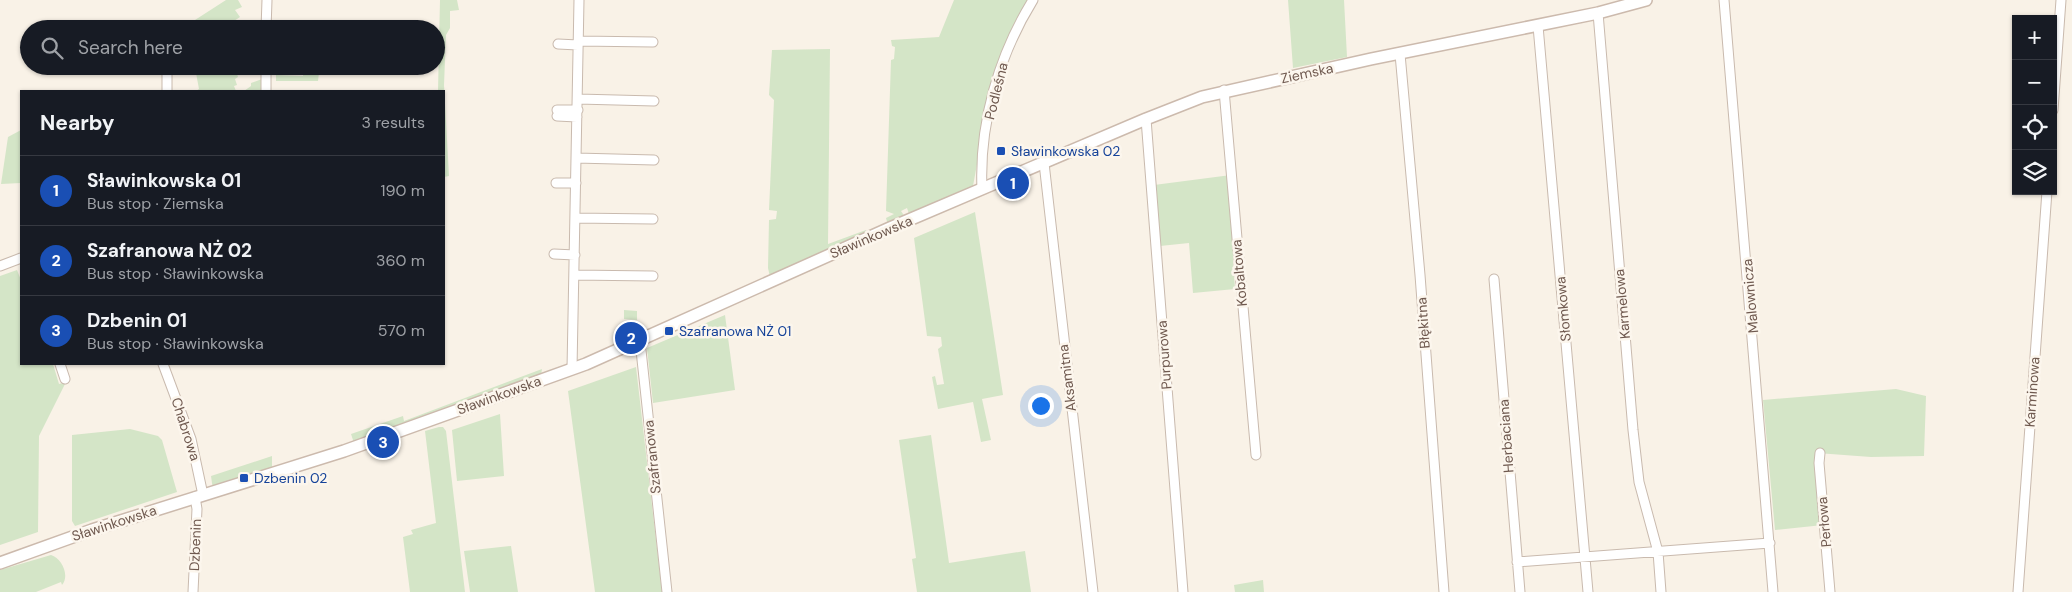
<!DOCTYPE html>
<meta charset="utf-8">
<style>
body{margin:0;font-family:"DM Sans",sans-serif;background:#242831;color:#f1f3f6}
.controls{position:absolute;right:15px;top:15px;display:grid;overflow:hidden;border-radius:0px;box-shadow:0 1px 4px #0004}
.controls button{width:45px;height:45px;display:grid;place-items:center;padding:0;border:0;border-bottom:1px solid #363941;background:#171b24;color:#f1f3f6;font:25px sans-serif}
.you{position:absolute;left:1040px;top:405px;width:18px;height:18px;margin:-12px;border:4px solid #fff;border-radius:50%;background:#1a73e8;box-shadow:0 0 0 8px #1a73e833}
.badge{display:grid;place-items:center;width:32px;height:32px;border-radius:50%;background:#2563eb;color:#fff;font-size:16px;font-weight:700}
.pin{position:absolute;translate:-50% -50%;border:2px solid #fff;box-shadow:0 1px 5px #0006}
.list{margin:0;padding:0;list-style:none}
h2{display:flex;justify-content:space-between;align-items:center;height:65px;margin:0;padding:0 20px;font-size:21px}
h2 small{font-size:16px;font-weight:400;color:#9ea1a6}
.list li{display:grid;grid-template-columns:32px 1fr auto;gap:15px;align-items:center;box-sizing:border-box;height:70px;padding:0 20px;border-top:1px solid #363941}
.list b{display:block;font-size:19px;white-space:nowrap}
.list p{margin:0;font-size:16px;white-space:nowrap;color:#9ea1a6}
.list em{font-size:16px;font-style:normal;color:#9ea1a6}
.icon{flex:none;width:28px;height:28px;fill:none;stroke:currentColor;stroke-width:2;stroke-linecap:round;stroke-linejoin:round}
.map{position:relative;flex:none;width:2072px;height:592px;overflow:hidden}
.search{position:absolute;background:#171b24;box-shadow:0 1px 4px #0004;left:20px;top:20px;width:425px;height:55px;display:flex;align-items:center;gap:12px;box-sizing:border-box;padding:0 18px;border-radius:28px;color:#9ea1a6;font-size:19px}
.panel{position:absolute;background:#171b24;box-shadow:0 1px 4px #0004;left:20px;top:90px;width:425px;height:275px;border-radius:0px}
.map>svg:first-child{display:block}
.green{fill:#d4e5c7}
.lines{fill:none;stroke-linecap:round;stroke-linejoin:round}
.street-casing{stroke:#c9baae;stroke-width:11}
.secondary-casing{stroke:#ccbaad;stroke-width:14}
.street{stroke:#fff;stroke-width:9}
.secondary{stroke:#fff;stroke-width:11}
.transit-dot{fill:#1a4fb4;stroke:#fcf6ed;stroke-width:2}
.labels{text-anchor:middle;dominant-baseline:central;stroke-width:5;stroke-linejoin:round;paint-order:stroke}
.street-label{font-size:14px;fill:#6f594f;stroke:#fcf6ed}
.transit-label{font-size:14px;fill:#164399;stroke:#fcf6ed;text-anchor:start}
</style>
<div class="map">
<svg width="2072" height="592" viewBox="0 0 2072 592">
<rect width="100%" height="100%" fill="#f9f2e7"/>
<path class="green" d="M 226,0 L 238,0 L 242,7 L 235,10 L 240,17 L 231,23 L 233,29 L 204,29 L 206,28 L 205,24 L 194,29 L 181,29 Z
M 440,0 L 457,0 L 459,10 L 450,11 L 450,28 L 446,35 L 444,85 L 449,176 L 444,177 L 444,91 L 438,91 Z
M 954,0 L 1028,0 L 1010,33 L 992,82 L 973,186 L 909,214 L 907,208 L 901,211 L 905,217 L 888,225 L 886,218 L 894,214 L 886,211 L 891,60 L 894,59 L 895,47 L 892,46 L 891,40 L 939,37 Z
M 1288,0 L 1344,0 L 1347,57 L 1293,68 Z
M 830,49 L 828,244 L 866,230 L 868,236 L 770,277 L 768,268 L 769,220 L 776,219 L 777,211 L 769,210 L 774,100 L 769,95 L 772,50 Z
M 198,66 L 238,66 L 239,70 L 236,71 L 238,77 L 235,79 L 237,85 L 234,86 L 236,91 L 196,91 L 199,89 L 196,73 L 198,72 Z
M 304,66 L 358,66 L 358,73 L 319,73 L 318,81 L 276,81 L 276,75 L 303,76 Z
M 262,79 L 262,91 L 244,91 L 251,86 L 251,83 Z
M 21,130 L 21,183 L 1,184 L 8,137 Z
M 1231,175 L 1238,261 L 1233,262 L 1235,289 L 1193,293 L 1189,243 L 1160,246 L 1154,185 Z
M 975,212 L 1003,395 L 982,399 L 991,440 L 981,442 L 973,402 L 938,409 L 932,377 L 935,376 L 937,385 L 944,384 L 938,349 L 942,346 L 941,337 L 927,336 L 914,238 Z
M 17,270 L 21,280 L 21,364 L 53,364 L 59,384 L 66,382 L 39,436 L 38,532 L 0,545 L 0,276 Z
M 624,310 L 637,311 L 637,320 L 624,319 Z
M 725,315 L 735,390 L 653,403 L 647,348 Z
M 636,367 L 662,592 L 595,592 L 568,391 Z
M 542,369 L 541,375 L 354,443 L 351,434 L 403,416 L 404,421 Z
M 1896,389 L 1926,396 L 1924,456 L 1871,457 L 1817,453 L 1823,525 L 1775,530 L 1763,400 Z
M 500,414 L 504,476 L 457,481 L 452,430 Z
M 439,427 L 443,427 L 446,431 L 465,592 L 410,592 L 403,537 L 413,534 L 411,530 L 436,523 L 425,431 Z
M 130,429 L 158,436 L 162,440 L 177,492 L 75,526 L 72,521 L 72,435 Z
M 931,435 L 949,563 L 1025,551 L 1031,592 L 917,592 L 912,559 L 916,558 L 899,440 Z
M 272,456 L 272,470 L 213,490 L 211,476 Z
M 511,546 L 518,592 L 470,592 L 464,551 Z
M 51,555 C 62,558 70,576 62,585 L 61,582 L 36,592 L 0,592 L 0,570 Z
M 1263,580 L 1264,592 L 1235,592 L 1234,585 Z"/>
<g class="lines">
<g class="street-casing">
<path id="street" d="M 1724,0 L 1773,592
M 1598,13 L 1633,430 L 1639,482 L 1658,552 L 1661,592
M 1538,26 L 1588,592
M 266,29 L 267,0
M 579,41 L 653,42
M 558,44 L 578,45
M 1400,54 L 1420,275 L 1444,592
M 1224,90 L 1256,455
M 167,91 L 167,66
M 266,91 L 266,66
M 578,99 L 654,101
M 557,110 L 578,110
M 2053,110 L 2061,0
M 557,116 L 577,117
M 1146,119 L 1183,592
M 576,158 L 654,160
M 1044,163 L 1093,592
M 556,183 L 576,183
M 982,189 C 979,123 999,55 1033,0
M 575,218 L 653,219
M 554,254 L 575,255
M 0,266 L 21,258
M 574,275 L 653,276
M 1494,279 L 1520,592
M 640,341 L 667,592
M 60,364 L 65,379
M 163,364 L 191,439 L 203,495
M 572,369 L 579,0
M 1820,453 L 1819,463 L 1830,592
M 1517,562 L 1770,543
M 193,592 L 197,509 L 195,497
M 2018,592 L 2047,191"/>
</g>
<g class="secondary-casing">
<path id="secondary" d="M 0,563 L 92,530 L 344,451 L 586,364 L 890,228 L 1146,119 L 1202,97 L 1371,59 L 1598,13 L 1646,0"/>
</g>
<use href="#street" class="street"/>
<use href="#secondary" class="secondary"/>
</g>
<g class="transit-dot">
<rect x="996" y="146" width="10" height="10" rx="2.5"/>
<rect x="664" y="326" width="10" height="10" rx="2.5"/>
<rect x="239" y="473" width="10" height="10" rx="2.5"/>
</g>
<g class="labels">
<g class="street-label">
<text transform="translate(1307 73) rotate(-12)">Ziemska</text>
<text transform="translate(996 91) rotate(-76)">Podleśna</text>
<text transform="translate(871 237) rotate(-23)">Sławinkowska</text>
<text transform="translate(1239 273) rotate(-95)">Kobaltowa</text>
<text transform="translate(1750 296) rotate(-95)">Malownicza</text>
<text transform="translate(1622 304) rotate(-95)">Karmelowa</text>
<text transform="translate(1563 309) rotate(-95)">Słomkowa</text>
<text transform="translate(1423 323) rotate(-94)">Błękitna</text>
<text transform="translate(1164 355) rotate(-94)">Purpurowa</text>
<text transform="translate(1067 378) rotate(-97)">Aksamitna</text>
<text transform="translate(2032 392) rotate(-86)">Karminowa</text>
<text transform="translate(499 395) rotate(-20)">Sławinkowska</text>
<text transform="translate(186 429) rotate(72)">Chabrowa</text>
<text transform="translate(1506 436) rotate(-94)">Herbaciana</text>
<text transform="translate(652 457) rotate(-96)">Szafranowa</text>
<text transform="translate(1824 522) rotate(-95)">Perłowa</text>
<text transform="translate(114 523) rotate(-18)">Sławinkowska</text>
<text transform="translate(195 545) rotate(-88)">Dzbenin</text>
</g>
<g class="transit-label">
<text x="1011" y="151">Sławinkowska 02</text>
<text x="679" y="331">Szafranowa NŻ 01</text>
<text x="254" y="478">Dzbenin 02</text>
</g>
</g>
</svg>
<div class="controls">
<button>+</button>
<button>−</button>
<button><svg class="icon" aria-label="locate" viewBox="0 0 24 24"><circle cx="12" cy="12" r="6"/><path d="M12 2v4M12 18v4M2 12h4M18 12h4"/></svg></button>
<button><svg class="icon" aria-label="layers" viewBox="0 0 24 24"><path d="M12 4l9 5-9 5-9-5zM3 14l9 5 9-5"/></svg></button>
</div>
<div class="you"></div>
<div class="pin badge" style="left:1013px;top:183px;background:#1a4fb4">1</div>
<div class="pin badge" style="left:631px;top:338px;background:#1a4fb4">2</div>
<div class="pin badge" style="left:383px;top:442px;background:#1a4fb4">3</div>
<div class="search"><svg class="icon" aria-label="search" viewBox="0 0 24 24"><circle cx="10" cy="10" r="6"/><path d="M15 15l6 6"/></svg>Search here</div>
<section class="panel">
<h2>Nearby<small>3 results</small></h2>
<ul class="list">
<li><span class="badge" style="background:#1a4fb4">1</span><div><b>Sławinkowska 01</b><p>Bus stop · Ziemska</p></div><em>190 m</em></li>
<li><span class="badge" style="background:#1a4fb4">2</span><div><b>Szafranowa NŻ 02</b><p>Bus stop · Sławinkowska</p></div><em>360 m</em></li>
<li><span class="badge" style="background:#1a4fb4">3</span><div><b>Dzbenin 01</b><p>Bus stop · Sławinkowska</p></div><em>570 m</em></li>
</ul>
</section>
</div>
